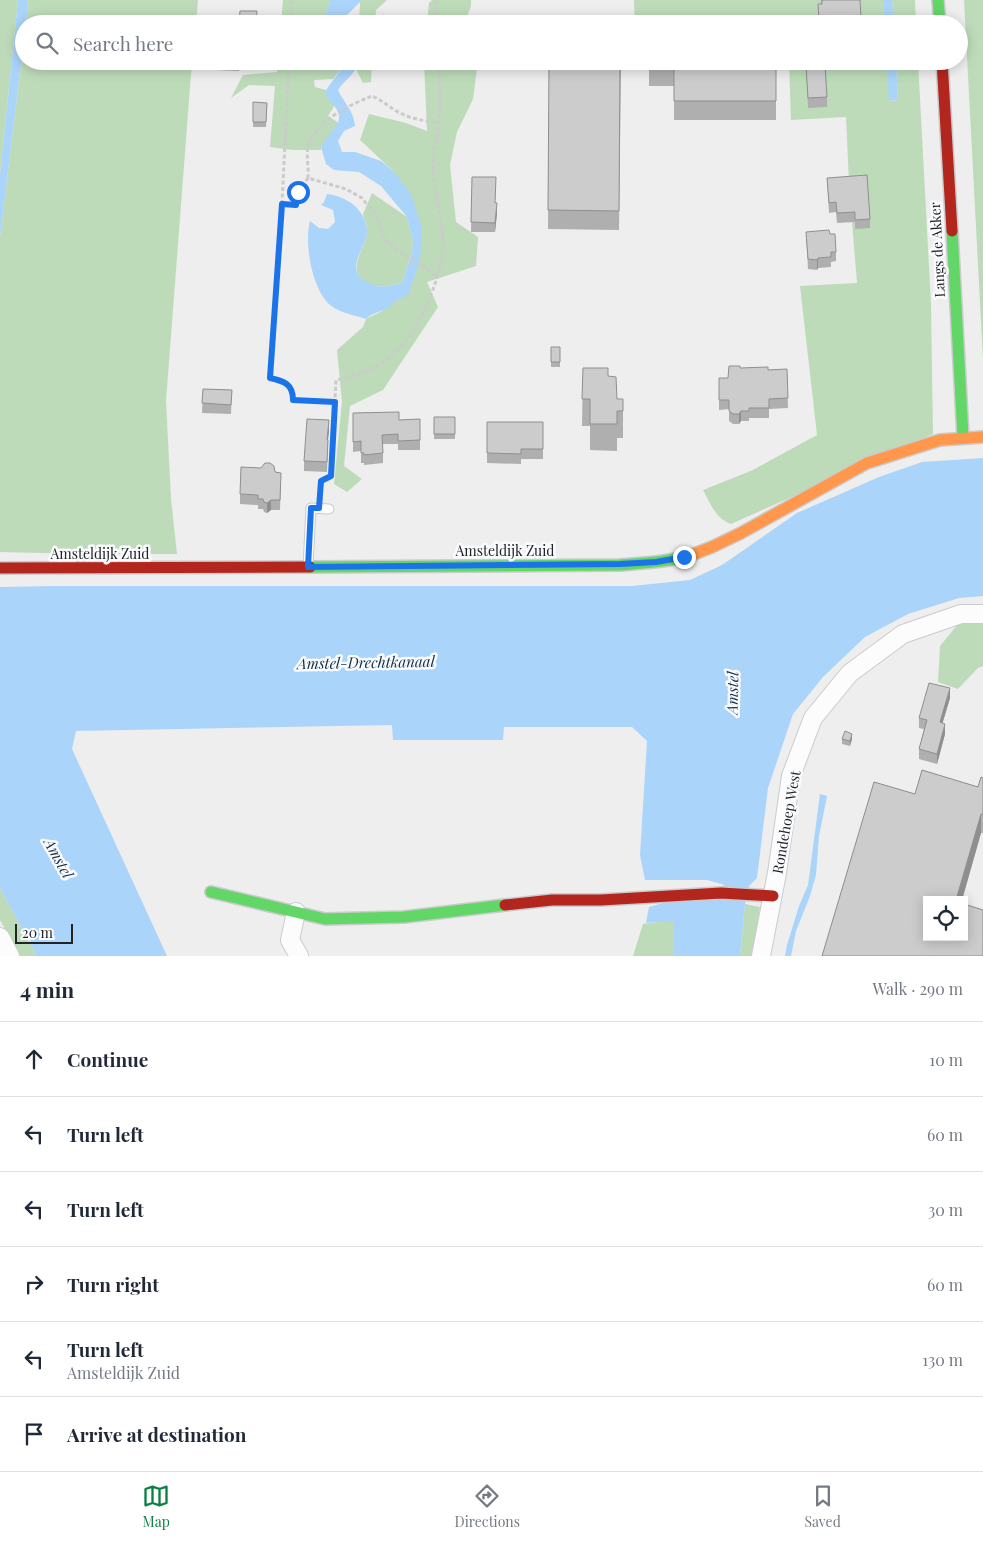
<!DOCTYPE html>
<meta charset="utf-8">
<style>
body{margin:0;font-family:"Playfair Display",serif;background:#f6f6f7;color:#1f2937}
.controls{position:absolute;right:15px;bottom:15px;display:grid;overflow:hidden;border-radius:0px;box-shadow:0 2px 12px #0003}
.controls button{width:45px;height:45px;display:grid;place-items:center;padding:0;border:0;border-bottom:1px solid #e0e1e3;background:#fff;color:#1f2937;font:25px sans-serif}
.scale{position:absolute;left:15px;bottom:12px;width:58px;box-sizing:border-box;padding-left:5px;border:2px solid #232324;border-top:0;font-size:14px;line-height:18px;white-space:nowrap;color:#232324;-webkit-text-stroke:4px #fafbfe;paint-order:stroke}
.stop{position:absolute;width:15px;height:15px;margin:-11px;border:4px solid #1a73e8;border-radius:50%;background:#fff}
.stop.end{background:#1a73e8;border-color:#fff;box-shadow:0 1px 5px #0008}
.list{margin:0;padding:0;list-style:none}
h2{display:flex;justify-content:space-between;align-items:center;height:65px;margin:0;padding:0 20px;font-size:21px}
h2 small{font-size:16px;font-weight:400;color:#747a83}
.list li{display:grid;grid-template-columns:32px 1fr auto;gap:15px;align-items:center;box-sizing:border-box;height:75px;padding:0 20px;border-top:1px solid #e0e1e3}
.list b{display:block;font-size:19px;white-space:nowrap}
.list p{margin:0;font-size:16px;white-space:nowrap;color:#747a83}
.list em{font-size:16px;font-style:normal;color:#747a83}
.icon{flex:none;width:28px;height:28px;fill:none;stroke:currentColor;stroke-width:2;stroke-linecap:round;stroke-linejoin:round}
.map{position:relative;flex:none;width:983px;height:956px;overflow:hidden}
.search{position:absolute;background:#fff;box-shadow:0 2px 12px #0003;left:15px;right:15px;top:15px;height:55px;display:flex;align-items:center;gap:12px;box-sizing:border-box;padding:0 18px;border-radius:28px;color:#747a83;font-size:19px}
.sheet{height:515px;background:#fff}
nav{display:flex;justify-content:space-around;align-items:center;box-sizing:border-box;height:70px;border-top:1px solid #e0e1e3;background:#fff;font-size:14px;color:#747a83}
nav a{display:grid;justify-items:center;gap:2px}
nav .on{color:#0b8043}
.map>svg:first-child{display:block}
.green{fill:#bddbb9}
.water{fill:#aad4f9}
.lines{fill:none;stroke-linecap:round;stroke-linejoin:round}
.lane-casing{stroke:#cacbcc;stroke-width:11}
.street-casing{stroke:#cacbcc;stroke-width:20}
.fast-casing{stroke:#cacbcc;stroke-width:14}
.slow-casing{stroke:#cacbcc;stroke-width:14}
.jam-casing{stroke:#cacbcc;stroke-width:14}
.path{stroke:#cbcbcc;stroke-width:3;stroke-dasharray:4 2.5;stroke-linecap:butt}
.lane{stroke:#fcfcfd;stroke-width:9}
.street{stroke:#fcfcfd;stroke-width:18}
.fast{stroke:#63d668;stroke-width:11}
.slow{stroke:#ff974d;stroke-width:11}
.jam{stroke:#b3261e;stroke-width:11}
.wall{fill:#afafaf}
.shaded-wall{fill:#8f8f8f}
.building{fill:#ccc;stroke:#8f8f8f}
.route{stroke:#1a73e8;stroke-width:6}
.labels{text-anchor:middle;dominant-baseline:central;stroke-width:5;stroke-linejoin:round;paint-order:stroke}
.street-label{font-size:14px;fill:#232324;stroke:#fafbfe}
.water-label{font-size:15px;font-style:italic;fill:#10304a;stroke:#fafbfe}
</style>
<div class="map">
<svg width="983" height="956" viewBox="0 0 983 956">
<rect width="100%" height="100%" fill="#eeeeef"/>
<path class="green" d="M 0,0 L 18,0 L 0,175 Z
M 28,0 L 198,0 L 196,24 L 26,24 Z
M 283,0 L 330,0 L 325,18 L 326,24 L 281,24 Z
M 362,0 L 387,0 L 376,10 L 375,24 L 359,24 L 360,2 Z
M 432,0 L 471,0 L 471,6 L 464,24 L 427,24 L 429,3 Z
M 634,0 L 883,0 L 884,24 L 635,24 Z
M 892,0 L 915,0 L 916,24 L 894,24 Z
M 964,0 L 983,0 L 983,359 Z
M 24,39 L 24,61 L 192,61 L 166,401 L 171,499 L 177,554 L 85,554 L 0,552 L 0,237 Z
M 278,61 L 342,61 L 343,66 L 333,79 L 314,80 L 315,87 L 326,90 L 326,96 L 335,105 L 328,116 L 339,123 L 321,147 L 321,150 L 293,150 L 270,147 L 275,86 L 249,85 L 231,98 L 243,75 L 277,72 Z
M 352,61 L 372,61 L 371,82 L 363,83 Z
M 424,61 L 478,61 L 473,99 L 457,132 L 450,165 L 456,222 L 478,237 L 476,266 L 427,282 L 438,307 L 383,390 L 350,406 L 344,466 L 362,479 L 347,492 L 334,484 L 342,401 L 337,350 L 363,327 L 366,319 C 373,315 382,312 388,307 C 403,297 414,276 420,260 L 394,172 L 360,140 L 369,114 L 406,123 L 427,131 Z
M 789,61 L 887,61 L 890,101 L 898,100 L 896,61 L 918,61 L 931,304 L 933,434 L 731,524 C 716,519 710,503 703,490 L 753,470 L 817,435 L 800,286 L 857,283 L 852,222 L 865,221 L 849,183 L 846,117 L 791,120 Z
M 372,193 L 407,217 L 413,241 L 412,253 L 402,283 C 388,286 377,290 364,281 C 345,266 369,246 367,229 C 367,224 364,219 363,214 Z
M 983,621 L 983,666 L 978,668 L 958,689 L 938,682 L 940,646 L 958,624 Z
M 0,888 L 37,956 L 20,956 L 0,920 Z
M 745,904 L 760,907 L 753,956 L 740,956 Z
M 674,920 L 674,956 L 633,956 L 643,924 Z"/>
<path class="water" d="M 18,0 L 28,0 L 26,24 L 24,24 L 24,39 L 0,237 L 0,175 Z
M 330,0 L 362,0 L 347,15 L 345,24 L 326,24 L 325,18 Z
M 883,0 L 892,0 L 894,24 L 884,24 Z
M 342,61 L 352,61 L 355,70 C 350,78 343,82 338,90 C 344,103 354,111 355,126 L 344,131 L 338,141 L 342,152 L 355,152 L 381,161 L 394,172 L 411,194 L 422,227 L 420,260 L 408,296 C 397,298 396,302 388,308 C 380,312 372,313 366,319 C 354,315 340,313 330,305 C 312,289 304,244 310,221 L 319,228 L 328,229 L 335,222 L 333,210 L 321,205 L 324,202 L 327,194 C 346,196 365,209 367,229 C 369,247 343,266 365,281 C 378,290 389,286 402,283 L 412,253 L 413,241 L 407,217 L 381,186 L 359,172 L 334,170 L 326,164 L 321,147 C 335,123 351,122 326,96 L 326,90 L 344,65 Z
M 887,61 L 896,61 L 898,100 L 889,101 Z
M 983,458 L 983,596 L 959,598 L 908,614 L 865,637 L 823,677 L 793,714 L 768,788 L 757,878 L 749,886 L 745,904 L 740,956 L 674,956 L 674,921 L 646,923 L 649,907 L 725,885 L 707,880 L 645,880 L 640,855 L 647,741 L 632,727 L 504,727 L 503,740 L 393,740 L 392,725 L 76,731 L 72,749 L 167,956 L 37,956 L 0,888 L 0,587 L 54,586 L 632,586 L 690,580 L 722,565 L 797,513 L 879,477 L 922,462 Z
M 820,794 L 827,796 L 819,836 L 816,875 L 810,896 L 796,931 L 791,956 L 785,956 L 787,945 L 799,906 L 808,885 Z"/>
<g class="lines">
<g class="lane-casing">
<path id="lane" d="M 308,567 L 311,508 L 329,509"/>
</g>
<g class="street-casing">
<path id="street" d="M 296,912 L 290,940 L 299,956
M 0,937 L 10,956
M 761,956 L 777,873 L 791,776 L 813,718 L 850,673 L 903,634 L 961,614 L 983,614"/>
</g>
<g class="fast-casing">
<path id="fast" d="M 938,0 L 940,24
M 952,231 L 963,437
M 310,567 L 620,565 C 645,563 670,562 694,554
M 211,892 L 325,919 L 404,917 L 505,905"/>
</g>
<g class="slow-casing">
<path id="slow" d="M 694,554 L 712,547 L 741,533 L 867,463 L 940,440 L 983,437"/>
</g>
<g class="jam-casing">
<path id="jam" d="M 942,61 L 952,231
M 0,568 L 310,567
M 505,905 L 552,900 L 601,900 L 721,893 L 773,896"/>
</g>
<path class="path" d="M 290,24 L 291,0
M 436,24 L 437,0
M 960,33 L 961,49
M 308,178 C 309,169 306,154 308,146 C 316,121 349,105 372,96 C 382,100 390,108 400,113 C 412,119 425,121 439,123
M 282,204 L 289,61
M 335,402 L 293,400 C 293,384 284,381 270,378 L 282,204 L 296,205 L 298,192 L 308,178 L 346,189 L 362,198 L 376,216 L 385,240 L 406,256 L 425,267 L 437,278
M 320,495 L 321,481 L 331,476 L 336,380 C 357,376 382,366 397,351 C 420,328 443,275 443,243 C 442,218 434,193 433,168 C 432,153 438,137 439,122 C 441,102 439,81 438,61"/>
<use href="#lane" class="lane"/>
<use href="#street" class="street"/>
<use href="#fast" class="fast"/>
<use href="#slow" class="slow"/>
<use href="#jam" class="jam"/>
</g>
<path class="wall" d="M 821,0 L 860,0 L 861,24 L 819,24 L 818,4 L 821,4 Z
M 216,61 L 240,61 L 239,71 L 216,70 Z
M 549,61 L 621,61 L 619,230 L 548,229 Z
M 649,61 L 776,61 L 776,120 L 674,120 L 674,86 L 649,86 Z
M 806,66 L 827,97 L 827,107 L 808,108 Z
M 253,102 L 267,103 L 266,127 L 253,127 Z
M 472,177 L 495,203 L 497,213 L 495,232 L 471,232 Z
M 827,178 L 870,219 L 870,228 L 855,229 L 855,222 L 837,223 L 836,212 L 829,213 Z
M 806,232 L 830,234 L 836,252 L 836,261 L 831,262 L 831,267 L 818,268 L 817,270 L 808,269 Z
M 551,347 L 560,347 L 560,367 L 551,367 Z
M 583,368 L 617,399 L 623,399 L 623,438 L 617,438 L 617,451 L 590,450 L 590,426 L 582,426 Z
M 740,368 L 768,370 L 787,369 L 788,408 L 769,409 L 769,418 L 749,418 L 749,421 L 741,421 L 739,424 L 733,424 L 729,421 L 729,409 L 719,410 L 719,378 L 728,378 Z
M 203,389 L 232,390 L 231,414 L 202,413 Z
M 353,413 L 399,420 L 420,419 L 420,450 L 398,450 L 398,444 L 383,444 L 383,463 L 364,465 L 364,463 L 361,463 L 361,451 L 353,452 Z
M 434,417 L 455,417 L 455,439 L 434,439 Z
M 487,422 L 543,422 L 543,459 L 521,459 L 521,464 L 487,463 Z
M 329,430 L 328,440 L 327,472 L 304,471 L 304,461 Z
M 275,472 L 281,483 L 280,510 L 271,510 L 267,513 L 264,512 L 263,509 L 258,509 L 258,505 L 240,504 L 240,494 Z
M 950,698 L 942,723 L 945,734 L 937,764 L 919,759 L 919,749 L 924,729 L 919,728 L 919,718 Z
M 842,739 L 852,739 L 850,746 L 842,744 Z
M 922,770 L 978,787 L 981,777 L 983,778 L 983,833 L 981,833 L 962,900 L 927,900 L 927,937 L 964,937 L 964,904 L 983,910 L 983,956 L 822,956 L 874,782 L 915,794 Z"/>
<path class="shaded-wall" d="M 497,203 L 497,213 L 495,232 L 495,223 Z
M 818,258 L 818,268 L 817,270 L 817,260 Z
M 741,411 L 741,421 L 739,424 L 739,414 Z
M 329,420 L 329,430 L 327,450 L 327,440 Z
M 271,500 L 271,510 L 267,513 L 267,503 Z
M 950,688 L 950,698 L 940,732 L 940,722 Z
M 945,724 L 945,734 L 937,764 L 937,754 Z
M 852,734 L 852,739 L 850,746 L 850,741 Z
M 981,814 L 981,833 L 962,900 L 956,900 Z"/>
<path class="building" d="M 822,0 L 860,0 L 861,18 L 855,18 L 855,24 L 823,24 L 823,20 L 819,20 L 818,4 L 822,4 Z
M 240,11 L 257,11 L 256,24 L 239,24 Z
M 549,16 L 621,16 L 621,24 L 549,24 Z
M 549,61 L 620,61 L 619,211 L 548,210 Z
M 649,61 L 776,61 L 776,101 L 674,101 L 674,67 L 649,67 Z
M 825,65 L 827,97 L 808,98 L 806,66 Z
M 253,102 L 267,103 L 266,122 L 253,122 Z
M 867,175 L 870,219 L 855,220 L 855,212 L 837,213 L 836,202 L 829,203 L 827,178 Z
M 472,177 L 496,177 L 495,203 L 497,203 L 495,223 L 471,222 Z
M 829,230 L 830,234 L 835,234 L 836,252 L 831,252 L 831,257 L 818,258 L 817,260 L 808,259 L 806,232 Z
M 551,347 L 560,347 L 560,362 L 551,362 Z
M 729,366 L 740,366 L 740,368 L 768,367 L 768,370 L 787,369 L 788,398 L 769,399 L 769,408 L 749,408 L 749,411 L 741,411 L 739,414 L 733,414 L 729,411 L 729,400 L 719,400 L 719,378 L 728,378 Z
M 583,368 L 608,368 L 608,376 L 616,377 L 617,399 L 623,399 L 623,411 L 617,411 L 617,424 L 590,424 L 590,399 L 582,399 Z
M 203,389 L 232,390 L 231,405 L 202,403 Z
M 399,412 L 399,420 L 420,419 L 420,440 L 398,441 L 398,434 L 382,435 L 383,453 L 364,455 L 364,453 L 361,453 L 361,441 L 353,442 L 353,413 Z
M 434,417 L 455,417 L 455,434 L 434,434 Z
M 307,419 L 329,420 L 327,440 L 328,440 L 327,462 L 304,461 Z
M 487,422 L 543,422 L 543,449 L 521,449 L 521,454 L 487,453 Z
M 265,463 L 270,463 L 274,466 L 275,472 L 281,473 L 280,500 L 271,500 L 267,503 L 264,502 L 263,499 L 258,499 L 258,495 L 240,494 L 241,467 L 261,468 Z
M 929,683 L 950,688 L 940,722 L 945,724 L 937,754 L 919,749 L 927,720 L 919,718 Z
M 845,731 L 852,734 L 850,741 L 842,739 Z
M 922,770 L 978,787 L 981,777 L 983,778 L 983,814 L 981,814 L 956,900 L 927,900 L 927,937 L 964,937 L 964,904 L 983,910 L 983,956 L 822,956 L 874,782 L 915,794 Z"/>
<g class="lines">
<path class="route" d="M 298,192 L 296,205 L 282,204 L 270,378 C 284,381 293,384 293,400 L 335,402 L 331,476 L 321,481 L 319,508 L 311,508 L 308,567 L 620,564 L 656,562 L 684,557"/>
</g>
<g class="labels">
<g class="street-label">
<text transform="translate(937 250) rotate(-93)">Langs de Akker</text>
<text x="505" y="550">Amsteldijk Zuid</text>
<text x="100" y="553">Amsteldijk Zuid</text>
<text transform="translate(786 822) rotate(-80)">Rondehoep West</text>
</g>
<g class="water-label">
<text transform="translate(366 662) rotate(-1)">Amstel-Drechtkanaal</text>
<text transform="translate(732 693) rotate(-89)">Amstel</text>
<text transform="translate(59 858) rotate(61)">Amstel</text>
</g>
</g>
</svg>
<div class="controls">
<button><svg class="icon" aria-label="locate" viewBox="0 0 24 24"><circle cx="12" cy="12" r="6"/><path d="M12 2v4M12 18v4M2 12h4M18 12h4"/></svg></button>
</div>
<div class="scale">20 m</div>
<div class="stop" style="left:298px;top:192px"></div>
<div class="stop end" style="left:684px;top:557px"></div>
<div class="search"><svg class="icon" aria-label="search" viewBox="0 0 24 24"><circle cx="10" cy="10" r="6"/><path d="M15 15l6 6"/></svg>Search here</div>
</div>
<section class="sheet">
<h2>4 min<small>Walk · 290 m</small></h2>
<ul class="list">
<li><svg class="icon" aria-label="ahead" viewBox="0 0 24 24"><path d="M12 20V5M6 11l6-6 6 6"/></svg><div><b>Continue</b></div><em>10 m</em></li>
<li><svg class="icon" aria-label="left" viewBox="0 0 24 24"><path d="M17 20v-9H6M10 6l-5 5 5 5"/></svg><div><b>Turn left</b></div><em>60 m</em></li>
<li><svg class="icon" aria-label="left" viewBox="0 0 24 24"><path d="M17 20v-9H6M10 6l-5 5 5 5"/></svg><div><b>Turn left</b></div><em>30 m</em></li>
<li><svg class="icon" aria-label="right" viewBox="0 0 24 24"><path d="M7 20v-9h11M14 6l5 5-5 5"/></svg><div><b>Turn right</b></div><em>60 m</em></li>
<li><svg class="icon" aria-label="left" viewBox="0 0 24 24"><path d="M17 20v-9H6M10 6l-5 5 5 5"/></svg><div><b>Turn left</b><p>Amsteldijk Zuid</p></div><em>130 m</em></li>
<li><svg class="icon" aria-label="arrive" viewBox="0 0 24 24"><path d="M6 21V4h12l-3 4 3 4H6"/></svg><div><b>Arrive at destination</b></div></li>
</ul>
</section>
<nav>
<a class="on"><svg class="icon" aria-label="map" viewBox="0 0 24 24"><path d="M3 6l6-2 6 2 6-2v14l-6 2-6-2-6 2zM9 4v14M15 6v14"/></svg>Map</a>
<a><svg class="icon" aria-label="directions" viewBox="0 0 24 24"><path d="M12 3l9 9-9 9-9-9zM9 14v-3h6M13 9l2 2-2 2"/></svg>Directions</a>
<a><svg class="icon" aria-label="saved" viewBox="0 0 24 24"><path d="M7 4h10v16l-5-4-5 4z"/></svg>Saved</a>
</nav>
